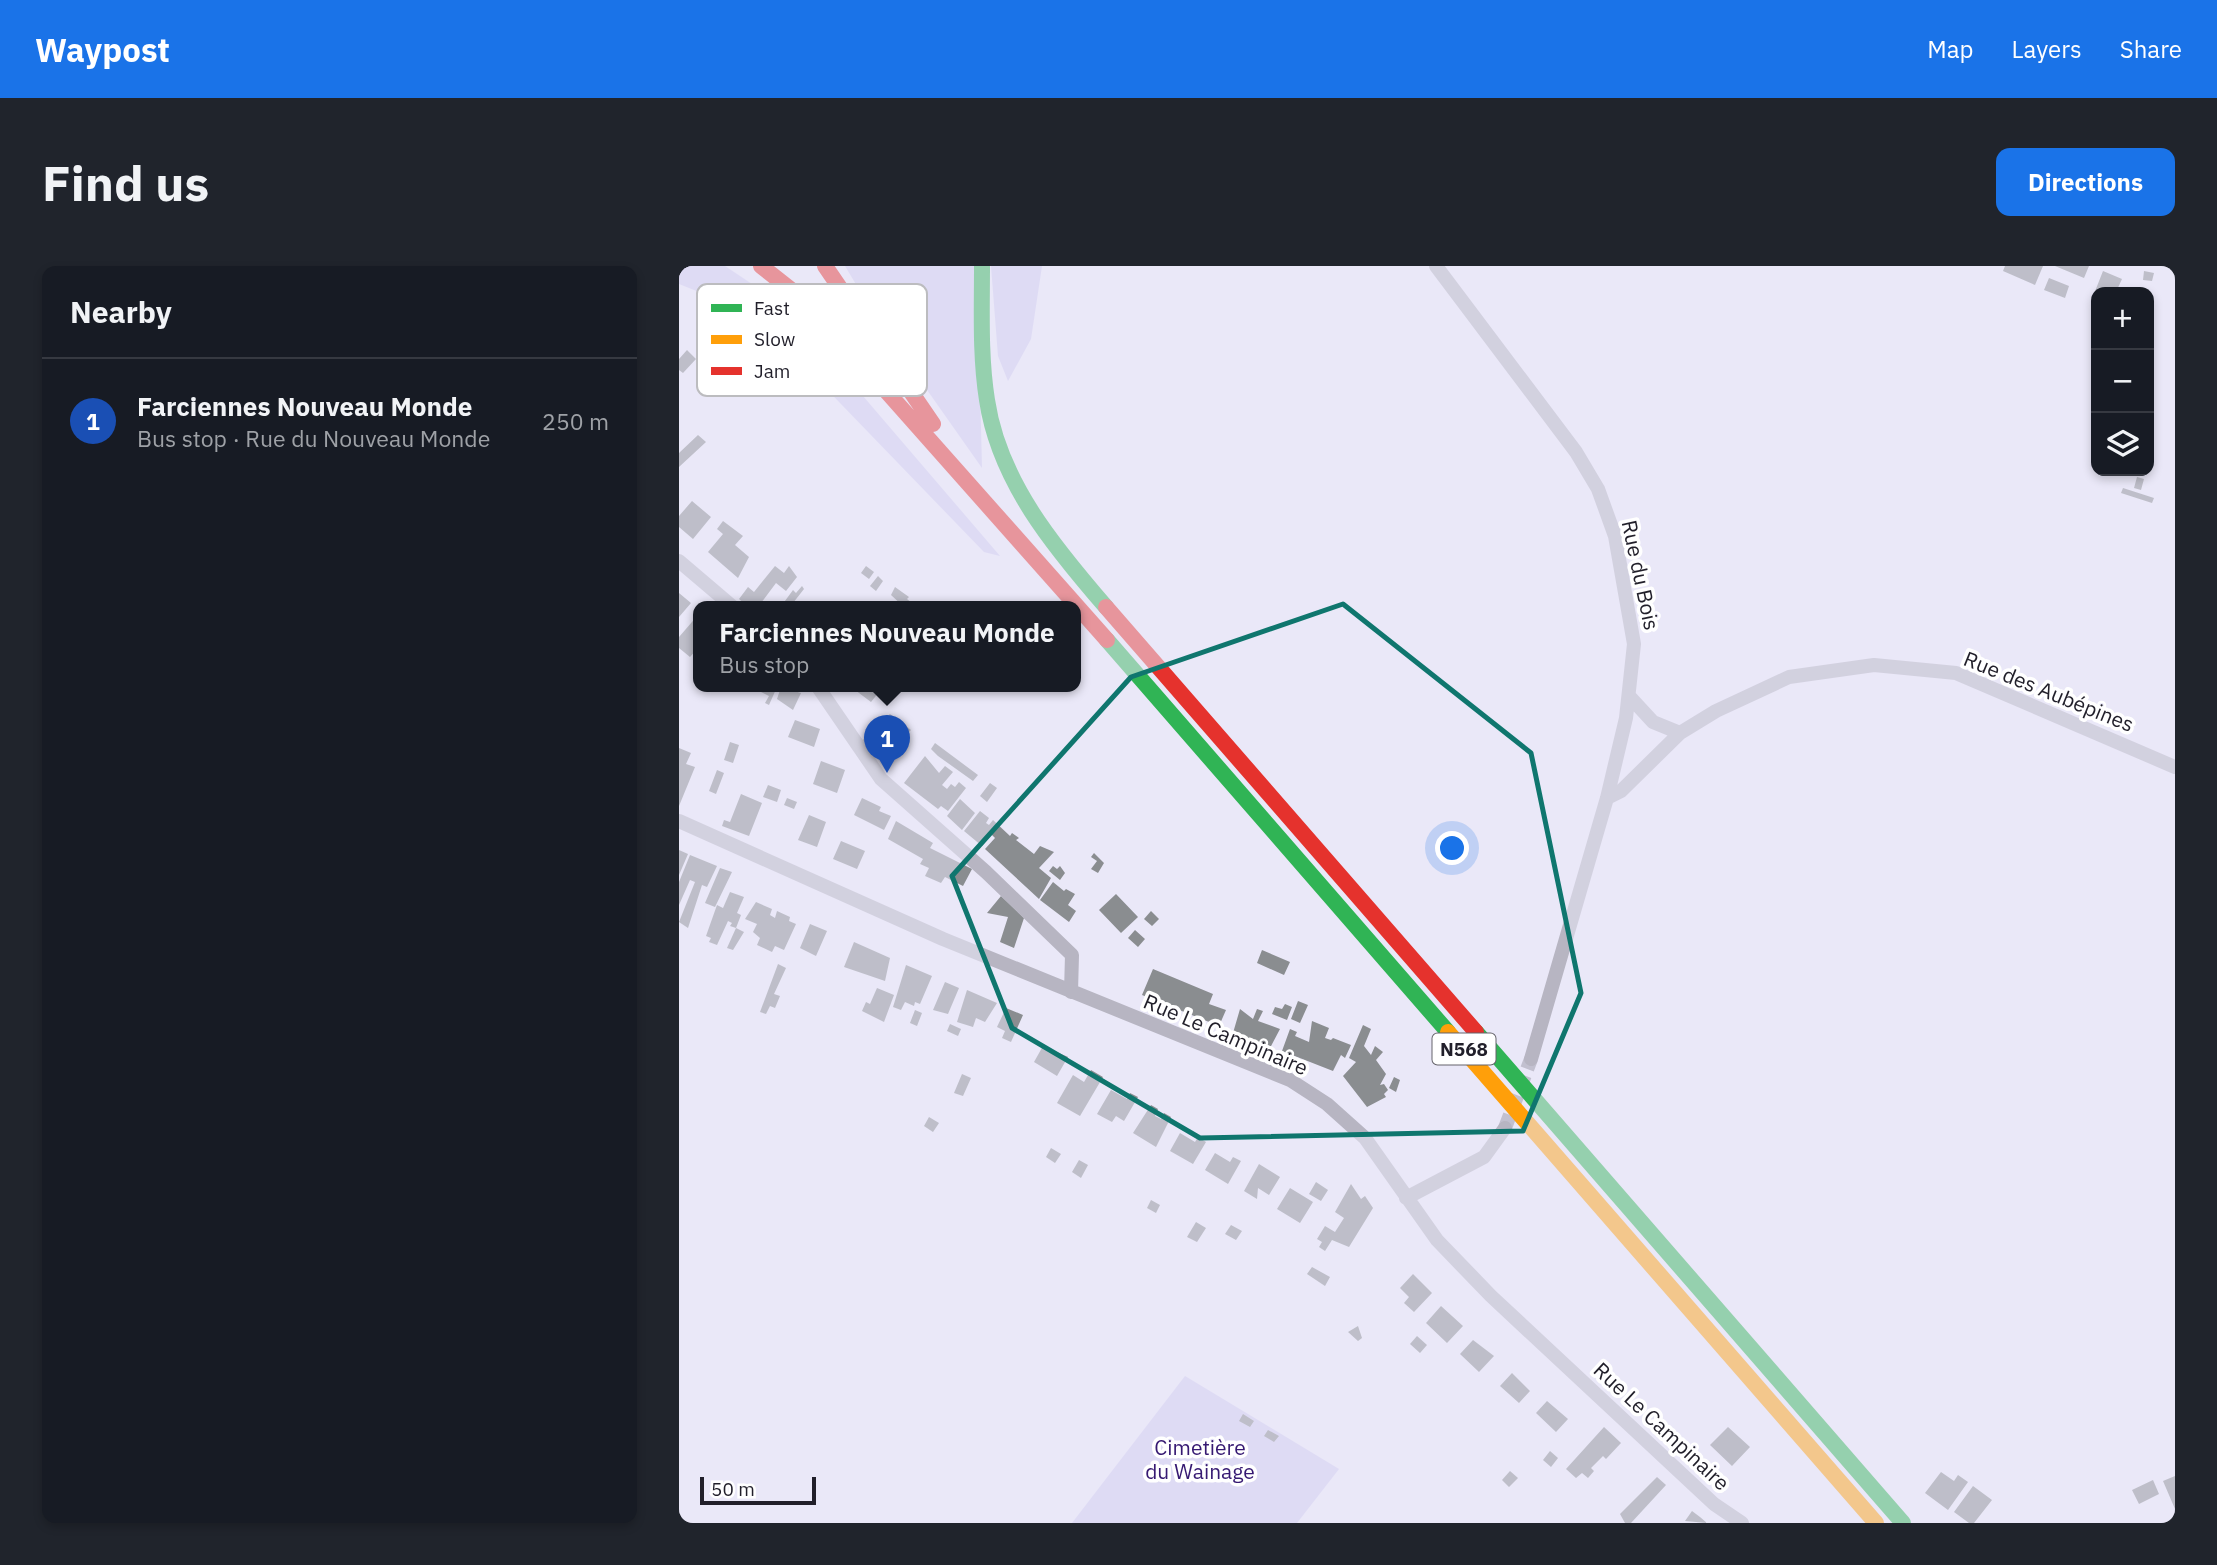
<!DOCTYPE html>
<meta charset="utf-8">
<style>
body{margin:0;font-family:"IBM Plex Sans",sans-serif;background:#20242c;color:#f1f3f6}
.controls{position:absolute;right:21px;top:21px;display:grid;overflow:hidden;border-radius:14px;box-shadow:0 4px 10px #0003}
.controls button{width:63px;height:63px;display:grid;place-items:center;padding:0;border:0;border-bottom:2px solid #363941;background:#171b24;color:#f1f3f6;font:35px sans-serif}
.scale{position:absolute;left:21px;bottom:18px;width:116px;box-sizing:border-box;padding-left:7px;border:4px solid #211f2a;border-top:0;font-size:19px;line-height:24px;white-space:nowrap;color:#211f2a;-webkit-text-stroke:5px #fff;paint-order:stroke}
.you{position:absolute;left:774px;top:583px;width:24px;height:24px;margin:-18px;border:5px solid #fff;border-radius:50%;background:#1a73e8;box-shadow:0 0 0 10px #1a73e833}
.badge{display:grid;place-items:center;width:46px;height:46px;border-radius:50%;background:#1a73e8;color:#fff;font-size:23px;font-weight:700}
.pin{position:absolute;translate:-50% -58px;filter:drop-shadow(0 2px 4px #0008)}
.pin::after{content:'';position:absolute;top:37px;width:24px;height:21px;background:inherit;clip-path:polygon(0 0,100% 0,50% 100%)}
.popup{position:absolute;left:14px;top:335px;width:388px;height:91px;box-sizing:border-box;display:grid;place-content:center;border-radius:14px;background:#171b24;filter:drop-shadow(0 2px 5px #0005);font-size:23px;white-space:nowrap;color:#9ea1a6}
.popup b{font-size:26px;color:#f1f3f6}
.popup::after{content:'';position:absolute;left:50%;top:100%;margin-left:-14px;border:14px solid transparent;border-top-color:#171b24}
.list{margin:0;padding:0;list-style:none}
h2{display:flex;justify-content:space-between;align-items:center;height:91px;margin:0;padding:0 28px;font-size:30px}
h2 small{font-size:23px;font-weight:400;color:#9ea1a6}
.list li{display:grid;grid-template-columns:46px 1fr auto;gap:21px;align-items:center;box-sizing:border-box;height:126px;padding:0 28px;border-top:2px solid #363941}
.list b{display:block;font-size:26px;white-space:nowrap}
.list p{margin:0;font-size:23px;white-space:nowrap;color:#9ea1a6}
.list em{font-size:23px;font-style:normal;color:#9ea1a6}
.icon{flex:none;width:38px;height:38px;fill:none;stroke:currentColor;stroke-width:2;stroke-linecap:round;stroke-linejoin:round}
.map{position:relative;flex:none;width:1496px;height:1257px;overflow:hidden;border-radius:14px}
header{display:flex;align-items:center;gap:42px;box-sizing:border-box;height:98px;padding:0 35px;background:#1a73e8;color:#fff}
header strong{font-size:33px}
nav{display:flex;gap:38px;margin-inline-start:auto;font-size:24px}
.intro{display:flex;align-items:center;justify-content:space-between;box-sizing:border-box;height:168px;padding:0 42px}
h1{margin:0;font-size:49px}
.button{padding:18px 32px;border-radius:14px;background:#1a73e8;color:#fff;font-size:24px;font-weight:700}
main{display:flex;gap:42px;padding:0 42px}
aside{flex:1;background:#171b24;border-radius:14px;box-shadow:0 4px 10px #0003}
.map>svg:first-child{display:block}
.green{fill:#d1ccf0}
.building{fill:#8a8d90}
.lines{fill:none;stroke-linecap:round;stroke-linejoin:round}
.street-tunnel{stroke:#c2c0cf;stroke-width:14;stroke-dasharray:14 7;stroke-linecap:butt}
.street{stroke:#b7b5c2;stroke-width:14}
.fast{stroke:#30b455;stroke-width:16}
.slow{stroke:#ff9f0a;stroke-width:16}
.jam{stroke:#e5322d;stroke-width:16}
.marked{fill:none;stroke:#0f766e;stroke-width:5;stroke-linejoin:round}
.labels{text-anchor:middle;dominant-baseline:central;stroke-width:7;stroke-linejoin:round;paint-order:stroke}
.shield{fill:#fff;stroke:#64626a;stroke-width:2}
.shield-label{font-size:19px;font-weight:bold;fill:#211f2a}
.street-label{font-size:21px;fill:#211f2a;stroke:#fff}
.park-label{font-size:21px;fill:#361972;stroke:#fff}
.key{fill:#fff;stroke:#bcbcbf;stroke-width:2}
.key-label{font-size:19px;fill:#211f2a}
</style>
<header>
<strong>Waypost</strong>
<nav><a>Map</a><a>Layers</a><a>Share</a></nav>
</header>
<div class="intro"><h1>Find us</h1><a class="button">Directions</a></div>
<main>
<aside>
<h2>Nearby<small></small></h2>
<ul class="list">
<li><span class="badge" style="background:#1a4fb4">1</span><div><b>Farciennes Nouveau Monde</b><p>Bus stop · Rue du Nouveau Monde</p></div><em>250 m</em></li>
</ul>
</aside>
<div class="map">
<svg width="1496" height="1257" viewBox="0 0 1496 1257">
<rect width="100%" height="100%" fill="#eae8f8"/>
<path class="green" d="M 0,0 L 46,0 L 94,32 L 160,102 L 321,290 L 305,286 L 75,48 L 0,18 Z
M 166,0 L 298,0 L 303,202 L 196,50 Z
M 312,0 L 363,0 L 352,73 L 329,115 L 319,90 Z
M 506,1110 L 660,1203 L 618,1257 L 393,1257 Z"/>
<path class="building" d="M 1326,0 L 1364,0 L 1356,19 L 1324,5 Z
M 1376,0 L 1410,0 L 1405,12 Z
M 1424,5 L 1443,13 L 1437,26 L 1417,26 L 1417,35 L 1413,33 Z
M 1465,5 L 1475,7 L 1473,15 L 1464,14 Z
M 1370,12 L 1390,20 L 1386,32 L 1365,24 Z
M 8,84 L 17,93 L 4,107 L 0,104 L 0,93 Z
M 19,169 L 27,176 L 0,201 L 0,187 Z
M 1458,211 L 1465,213 L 1462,224 L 1455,222 Z
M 1444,222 L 1475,232 L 1473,237 L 1442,227 Z
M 13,235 L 32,251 L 14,273 L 0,261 L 0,250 Z
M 44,255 L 64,270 L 56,279 L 70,291 L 59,312 L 29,286 L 44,268 L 38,263 Z
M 96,300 L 105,307 L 110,300 L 118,311 L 107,325 L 97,317 L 79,341 L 69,341 L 60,333 L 69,321 L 75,326 Z
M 187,300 L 195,306 L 190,313 L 182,307 Z
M 199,310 L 204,315 L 197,325 L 191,320 Z
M 123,320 L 125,323 L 114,337 L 119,341 L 92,341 L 97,335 L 103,339 L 114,324 L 117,327 Z
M 216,321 L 230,331 L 228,333 L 233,337 L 230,341 L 225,341 L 212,329 Z
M 0,327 L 12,337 L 0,351 Z
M 19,349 L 19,382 L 11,391 L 0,382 L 0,371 Z
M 83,421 L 98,421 L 90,439 L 86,437 L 90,430 L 80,425 Z
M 102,421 L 122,427 L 114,444 L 98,433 Z
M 178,421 L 204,421 L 192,436 L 176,424 Z
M 211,448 L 232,464 L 226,470 L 219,463 L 214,468 L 226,483 L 212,493 L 206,485 L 197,491 L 184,474 Z
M 116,454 L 141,463 L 135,481 L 109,471 Z
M 51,476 L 60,479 L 54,497 L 45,494 Z
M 256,477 L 299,509 L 294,515 L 259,490 L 252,483 Z
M 0,482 L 12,487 L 7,498 L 16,501 L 0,540 Z
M 246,490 L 260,507 L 266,500 L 274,506 L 263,519 L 268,523 L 272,518 L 276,521 L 280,516 L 287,522 L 269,545 L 262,540 L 259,543 L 225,517 Z
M 142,495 L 166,504 L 158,527 L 134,518 Z
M 38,504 L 45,507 L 37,528 L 30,525 Z
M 311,517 L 318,522 L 308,536 L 301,530 Z
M 89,519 L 102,524 L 98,536 L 84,531 Z
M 62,528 L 83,537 L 70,570 L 43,560 L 45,554 L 51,556 Z
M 108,532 L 118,536 L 115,543 L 105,539 Z
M 183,532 L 202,541 L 200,545 L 212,550 L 205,564 L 175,549 Z
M 281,533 L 296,547 L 283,564 L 268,550 Z
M 301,545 L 310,552 L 307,557 L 310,559 L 314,554 L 331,570 L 333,567 L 340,572 L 337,574 L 355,588 L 361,580 L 375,586 L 360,602 L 372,612 L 360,633 L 306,583 L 316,572 L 312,568 L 303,580 L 285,565 Z
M 130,549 L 147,556 L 138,581 L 119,574 Z
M 217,555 L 254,577 L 251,582 L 293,603 L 284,620 L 266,611 L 262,617 L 246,610 L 250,602 L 241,598 L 244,593 L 209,573 Z
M 162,575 L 186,585 L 178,603 L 154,593 Z
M 0,584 L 9,588 L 0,609 Z
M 415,587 L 425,597 L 419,607 L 412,603 L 418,595 L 412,591 Z
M 11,589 L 38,600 L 28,621 L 23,619 L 9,662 L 0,656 L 16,616 L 11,614 L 0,639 L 0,616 Z
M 374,600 L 378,603 L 381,600 L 386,607 L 381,614 L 370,605 Z
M 41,602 L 53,606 L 36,641 L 26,637 Z
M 374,616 L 385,625 L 387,623 L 396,628 L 389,639 L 397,645 L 390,656 L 361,634 Z
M 51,626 L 65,631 L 58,647 L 62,649 L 57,662 L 51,660 L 53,657 L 49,655 L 38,679 L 30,676 L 32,672 L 27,670 L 38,639 L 44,642 Z
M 437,628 L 459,651 L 442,667 L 420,644 Z
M 322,630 L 345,652 L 335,682 L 321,676 L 329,651 L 308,647 Z
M 77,636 L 93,643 L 91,649 L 96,652 L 98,645 L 111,651 L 110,655 L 117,658 L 105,684 L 96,680 L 93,686 L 78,679 L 81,672 L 74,666 L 78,658 L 66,653 Z
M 472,645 L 480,653 L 473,660 L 465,653 Z
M 131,658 L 148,665 L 137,690 L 121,682 Z
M 57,662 L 65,666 L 54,684 L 48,682 Z
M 456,664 L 466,673 L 459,681 L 449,672 Z
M 175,676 L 211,692 L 206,715 L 165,701 Z
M 583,684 L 611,696 L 605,709 L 578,697 Z
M 99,698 L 107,702 L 95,728 L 101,730 L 96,742 L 91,740 L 87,748 L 81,746 Z
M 227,699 L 253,710 L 241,738 L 236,736 L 235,740 L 226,736 L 222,744 L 214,741 Z
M 474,703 L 534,728 L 530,738 L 547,744 L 540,760 L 463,729 Z
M 266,716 L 280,722 L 269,748 L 254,744 Z
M 198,722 L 215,729 L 205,756 L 183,745 L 187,736 L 191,738 Z
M 288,724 L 318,737 L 306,756 L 297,752 L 294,761 L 278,756 Z
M 619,735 L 629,739 L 621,757 L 612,753 Z
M 606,738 L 613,741 L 608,754 L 593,748 L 596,741 L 603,743 Z
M 327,742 L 344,749 L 332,776 L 323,772 L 326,765 L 318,761 Z
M 561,743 L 574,753 L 578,743 L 584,745 L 579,755 L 601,763 L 591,782 L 554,767 Z
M 236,744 L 243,747 L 238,760 L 231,757 Z
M 633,755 L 650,762 L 646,772 L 652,774 L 654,772 L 672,779 L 666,792 L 662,789 L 654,805 L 603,785 L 611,763 L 618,766 L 616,770 L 630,776 Z
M 271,758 L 282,763 L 279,770 L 268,765 Z
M 684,759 L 692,763 L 685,780 L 692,789 L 696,780 L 704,786 L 697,794 L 707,808 L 701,819 L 705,818 L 709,824 L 705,828 L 707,831 L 688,841 L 664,810 L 677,796 L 670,792 Z
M 364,780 L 389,791 L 378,810 L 355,796 Z
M 412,804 L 424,811 L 401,850 L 378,837 L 394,809 L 405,816 Z
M 283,808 L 292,812 L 284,830 L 275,827 Z
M 715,811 L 721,814 L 717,826 L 710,822 Z
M 432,824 L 448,833 L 451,827 L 459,831 L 445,855 L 437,850 L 433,856 L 418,848 Z
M 472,839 L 479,843 L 476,850 L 482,853 L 485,847 L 492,851 L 477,881 L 454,867 Z
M 250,851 L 260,857 L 254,866 L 245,860 Z
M 501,867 L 516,876 L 519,871 L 527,876 L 514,898 L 491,885 Z
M 372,882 L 382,888 L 376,897 L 367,891 Z
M 536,887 L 551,896 L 554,891 L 562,895 L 549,918 L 526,904 Z
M 400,894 L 409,899 L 402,912 L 393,906 Z
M 580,898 L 601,911 L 590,929 L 579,922 L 578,933 L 565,925 Z
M 637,916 L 649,924 L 642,935 L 630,928 Z
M 672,918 L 682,933 L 686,930 L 694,942 L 670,981 L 653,974 L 646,985 L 640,981 L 643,976 L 638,973 L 646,960 L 656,966 L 665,952 L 656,946 Z
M 611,922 L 634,936 L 621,957 L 598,943 Z
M 472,934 L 481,939 L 477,947 L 468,942 Z
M 517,956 L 527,962 L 518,976 L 508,971 Z
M 552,959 L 563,965 L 557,974 L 546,968 Z
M 633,1001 L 651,1011 L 646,1020 L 628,1008 Z
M 734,1008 L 753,1027 L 735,1046 L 725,1037 L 730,1031 L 721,1022 Z
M 762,1040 L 784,1060 L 768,1077 L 747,1057 Z
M 679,1060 L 683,1072 L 679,1075 L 669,1066 Z
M 738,1070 L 748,1079 L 741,1087 L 731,1078 Z
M 794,1074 L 815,1090 L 800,1106 L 781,1088 Z
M 833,1107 L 851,1125 L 840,1137 L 821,1120 Z
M 868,1135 L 889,1153 L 877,1166 L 857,1147 Z
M 564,1148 L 575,1155 L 571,1161 L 560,1155 Z
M 925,1161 L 942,1177 L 927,1193 L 924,1190 L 912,1202 L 915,1205 L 909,1212 L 903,1207 L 897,1212 L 887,1203 Z
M 1049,1161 L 1071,1181 L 1053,1200 L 1031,1179 Z
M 589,1164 L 600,1170 L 595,1176 L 585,1170 Z
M 871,1185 L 879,1192 L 872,1201 L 864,1194 Z
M 831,1205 L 839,1212 L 830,1221 L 823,1214 Z
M 1262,1206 L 1275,1215 L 1279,1209 L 1289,1216 L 1269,1244 L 1246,1227 Z
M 1496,1210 L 1496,1243 L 1484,1215 Z
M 978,1211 L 987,1219 L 952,1257 L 946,1257 L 941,1248 Z
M 1474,1214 L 1480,1228 L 1460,1238 L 1453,1224 Z
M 1294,1220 L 1313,1234 L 1295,1257 L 1290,1257 L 1275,1246 Z
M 1013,1245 L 1021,1251 L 1028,1257 L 1006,1255 Z"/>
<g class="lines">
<path class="street-tunnel" d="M 826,862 L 852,793"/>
<path class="street" d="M 757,0 L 897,186 L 919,223 L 936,270 L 955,378 L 947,452 L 928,532 L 852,793
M 0,295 L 54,341
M 139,421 L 202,513 L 307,606 L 393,689 L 392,726
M 950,430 L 974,456 L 1001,467
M 928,532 L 942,525 L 1001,467 L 1037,445 L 1110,411 L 1195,399 L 1277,407 L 1496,501
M 0,555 L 264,673 L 611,814 L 648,838 L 686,872 L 758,974 L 812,1030 L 1035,1238 L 1063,1257
M 727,932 L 805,891 L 826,862"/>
<path class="fast" d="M 303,0 C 303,45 301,90 308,134 C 320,215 375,281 427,341
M 428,374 L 769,766
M 797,766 L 1224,1257"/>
<path class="slow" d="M 769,766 L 1197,1257"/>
<path class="jam" d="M 82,0 L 120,30 L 154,65 L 428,374
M 146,0 L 254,158
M 427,341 L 797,766"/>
</g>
<path d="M0 0H1496V1257H0ZM 664,338 L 852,487 L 902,727 L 844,865 L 521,872 L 333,762 L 273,610 L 452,411 Z" fill="#eae8f8" fill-opacity=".55" fill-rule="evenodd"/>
<path class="marked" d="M 664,338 L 852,487 L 902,727 L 844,865 L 521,872 L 333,762 L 273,610 L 452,411 Z"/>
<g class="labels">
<rect class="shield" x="753.5" y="767.5" width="63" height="31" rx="5"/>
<g class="shield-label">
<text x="785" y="783">N568</text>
</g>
<g class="street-label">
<text transform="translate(962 309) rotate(78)">Rue du Bois</text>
<text transform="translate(1370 425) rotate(22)">Rue des Aubépines</text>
<text transform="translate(547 768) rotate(23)">Rue Le Campinaire</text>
<text transform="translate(983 1160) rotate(43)">Rue Le Campinaire</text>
</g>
<g class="park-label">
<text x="521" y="1181">Cimetière<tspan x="521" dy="24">du Wainage</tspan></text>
</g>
</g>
<rect x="18" y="18" width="230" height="112" rx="10" class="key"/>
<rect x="32" y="38" width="31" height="8" fill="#30b455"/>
<rect x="32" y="69" width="31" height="9" fill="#ff9f0a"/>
<rect x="32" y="101" width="31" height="8" fill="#e5322d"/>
<g class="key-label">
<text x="75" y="49">Fast</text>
<text x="75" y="80">Slow</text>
<text x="75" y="112">Jam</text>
</g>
</svg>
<div class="controls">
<button>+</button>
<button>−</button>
<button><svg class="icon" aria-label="layers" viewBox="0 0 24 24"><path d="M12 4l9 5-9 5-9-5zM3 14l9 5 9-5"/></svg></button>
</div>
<div class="scale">50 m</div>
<div class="you"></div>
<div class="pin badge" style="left:208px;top:507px;background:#1a4fb4">1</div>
<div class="popup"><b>Farciennes Nouveau Monde</b>Bus stop</div>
</div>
</main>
